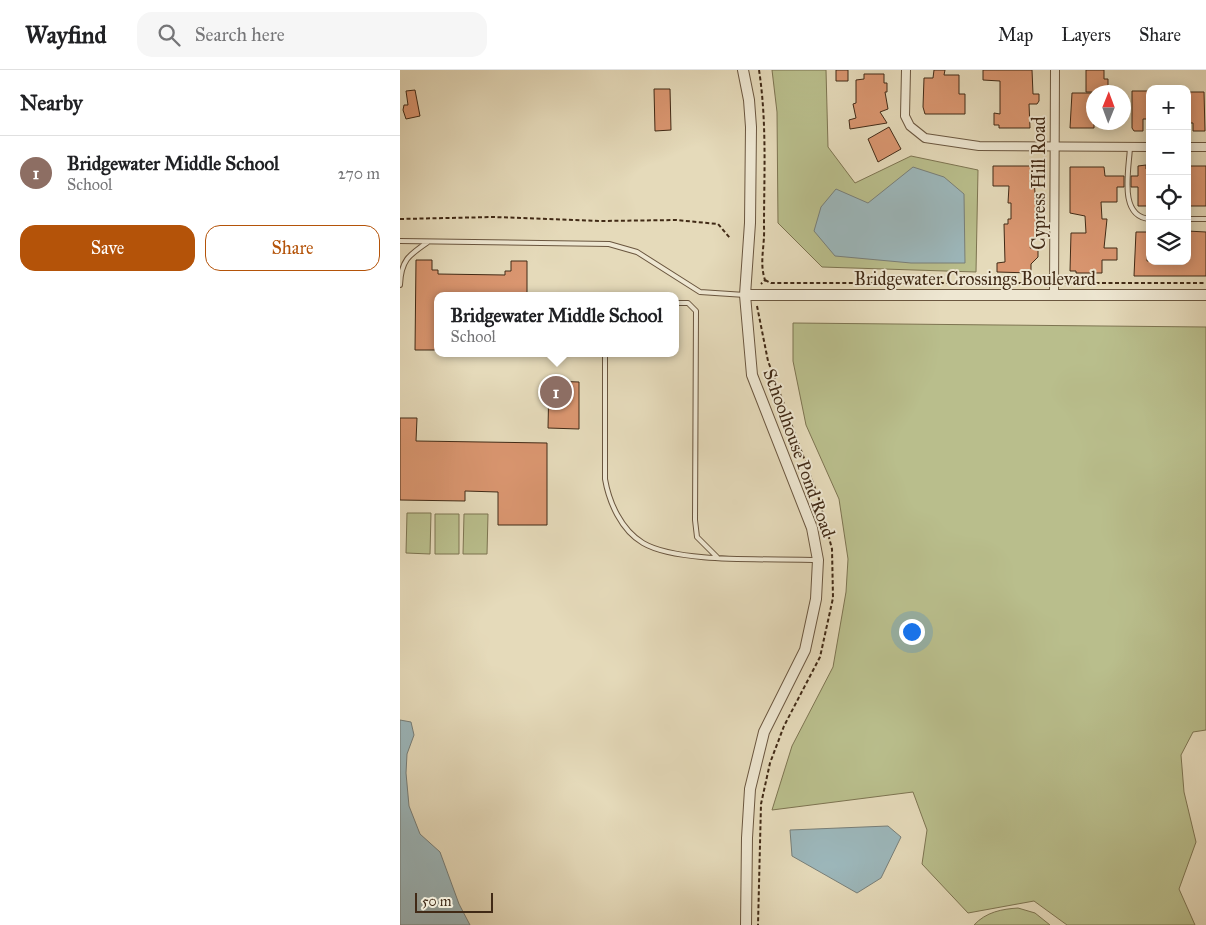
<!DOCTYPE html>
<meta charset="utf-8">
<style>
body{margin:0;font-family:"IM FELL Great Primer",serif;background:#f6f6f6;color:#202124}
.controls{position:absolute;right:15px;top:15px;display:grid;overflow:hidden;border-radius:10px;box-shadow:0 2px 12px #0003}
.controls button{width:45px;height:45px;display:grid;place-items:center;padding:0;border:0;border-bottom:1px solid #e0e0e0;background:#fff;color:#202124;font:25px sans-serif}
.compass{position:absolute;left:686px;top:15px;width:45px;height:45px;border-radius:50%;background:#fff;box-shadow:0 2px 12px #0003;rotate:1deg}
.scale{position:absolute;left:15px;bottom:12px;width:78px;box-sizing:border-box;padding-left:5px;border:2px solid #412a16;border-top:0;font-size:14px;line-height:18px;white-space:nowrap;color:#412a16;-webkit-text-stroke:4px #eee7d2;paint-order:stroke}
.you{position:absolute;left:511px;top:561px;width:18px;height:18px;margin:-12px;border:4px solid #fff;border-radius:50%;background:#1a73e8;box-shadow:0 0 0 8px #1a73e833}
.badge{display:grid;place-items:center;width:32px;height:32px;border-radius:50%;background:#b45309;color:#fff;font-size:16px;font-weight:700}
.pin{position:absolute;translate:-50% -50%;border:2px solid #fff;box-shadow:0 1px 5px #0006}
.popup{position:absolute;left:34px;top:222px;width:245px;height:65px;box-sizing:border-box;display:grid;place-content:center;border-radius:10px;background:#fff;filter:drop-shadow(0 1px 4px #0005);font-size:16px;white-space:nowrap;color:#757577}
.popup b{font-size:19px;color:#202124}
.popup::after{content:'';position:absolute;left:50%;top:100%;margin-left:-10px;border:10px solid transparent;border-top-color:#fff}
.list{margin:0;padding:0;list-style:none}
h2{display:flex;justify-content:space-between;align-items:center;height:65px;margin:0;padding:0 20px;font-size:21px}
h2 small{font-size:16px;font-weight:400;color:#757577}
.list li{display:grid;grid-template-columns:32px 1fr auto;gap:15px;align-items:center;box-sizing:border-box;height:75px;padding:0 20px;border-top:1px solid #e0e0e0}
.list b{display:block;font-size:19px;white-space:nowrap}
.list p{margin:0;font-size:16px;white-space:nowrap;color:#757577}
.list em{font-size:16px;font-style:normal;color:#757577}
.actions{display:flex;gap:10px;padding:15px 20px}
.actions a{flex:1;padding:11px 0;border:1px solid #b45309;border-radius:15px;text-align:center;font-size:18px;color:#b45309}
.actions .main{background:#b45309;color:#fff}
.icon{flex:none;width:28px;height:28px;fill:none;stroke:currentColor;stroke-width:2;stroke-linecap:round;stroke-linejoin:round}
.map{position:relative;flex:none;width:806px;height:855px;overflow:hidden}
header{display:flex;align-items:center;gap:30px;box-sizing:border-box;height:70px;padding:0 25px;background:#fff;border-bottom:1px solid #e0e0e0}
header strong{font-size:24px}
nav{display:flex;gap:28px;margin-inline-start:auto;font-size:18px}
.search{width:350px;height:45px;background:#f6f6f6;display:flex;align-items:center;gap:12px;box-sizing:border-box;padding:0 18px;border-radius:15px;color:#757577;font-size:19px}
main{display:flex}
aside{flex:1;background:#fff}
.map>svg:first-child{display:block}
.green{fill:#b9be8c;stroke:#7d7451}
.water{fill:#9cb7bb;stroke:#787f79}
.building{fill:#da9670;stroke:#412a16}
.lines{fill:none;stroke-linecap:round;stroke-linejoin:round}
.service-casing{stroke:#6a563f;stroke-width:6}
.minor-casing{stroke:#6a563f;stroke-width:10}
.tertiary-casing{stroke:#6a563f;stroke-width:12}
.path{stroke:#412a16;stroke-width:2;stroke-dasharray:4 2.5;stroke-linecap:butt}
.service{stroke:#eee7d2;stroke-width:4}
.minor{stroke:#eee7d2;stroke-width:8}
.tertiary{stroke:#eee7d2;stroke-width:10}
.labels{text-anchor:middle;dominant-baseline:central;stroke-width:4;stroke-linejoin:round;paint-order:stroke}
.street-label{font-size:18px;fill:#412a16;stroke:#eee7d2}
</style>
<header>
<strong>Wayfind</strong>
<div class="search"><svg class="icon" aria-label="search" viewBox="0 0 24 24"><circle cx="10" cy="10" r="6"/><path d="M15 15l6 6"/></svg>Search here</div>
<nav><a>Map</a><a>Layers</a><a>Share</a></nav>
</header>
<main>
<aside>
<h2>Nearby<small></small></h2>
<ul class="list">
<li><span class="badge" style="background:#8d6e63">1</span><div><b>Bridgewater Middle School</b><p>School</p></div><em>270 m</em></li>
</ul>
<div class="actions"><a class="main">Save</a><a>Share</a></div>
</aside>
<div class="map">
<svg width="806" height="855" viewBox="0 0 806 855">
<rect width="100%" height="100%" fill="#e5daba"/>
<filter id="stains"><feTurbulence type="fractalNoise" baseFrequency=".004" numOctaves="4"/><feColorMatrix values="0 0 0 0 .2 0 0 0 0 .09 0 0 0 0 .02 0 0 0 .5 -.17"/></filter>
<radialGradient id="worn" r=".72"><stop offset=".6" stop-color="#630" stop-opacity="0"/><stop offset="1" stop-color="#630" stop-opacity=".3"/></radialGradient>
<path class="green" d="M 372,0 L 426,0 L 428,77 L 455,113 L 511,86 L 578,100 L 576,202 L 422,197 L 378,153 L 377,42 Z
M 393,253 L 806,257 L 806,660 L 793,662 L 781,685 L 784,722 L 796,772 L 779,819 L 795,855 L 667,855 L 634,831 L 568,843 L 522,794 L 527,760 L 513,722 L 372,740 L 392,676 L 433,597 L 446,522 L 448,489 L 439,429 L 406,355 L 393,291 Z
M 7,443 L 31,443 L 30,484 L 6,483 Z
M 35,444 L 59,444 L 59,484 L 35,484 Z
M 64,444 L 88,444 L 87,484 L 63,484 Z
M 618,838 L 635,843 L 650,855 L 574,855 C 586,842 602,839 618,838 Z"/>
<path class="water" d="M 513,97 L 544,107 L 564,124 L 565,193 L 511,193 L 435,186 L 414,161 L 421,137 L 436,119 L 468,133 Z
M 0,650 L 11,652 L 14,665 L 7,684 L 6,703 L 9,736 L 20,764 L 40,782 L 59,834 L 70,855 L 0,855 Z
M 488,756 L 501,767 L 481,808 L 457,823 L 392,786 L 390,760 Z"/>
<path class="building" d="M 436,0 L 448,0 L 448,11 L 436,11 Z
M 534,0 L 545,0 L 544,5 L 559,5 L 559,24 L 565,24 L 565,44 L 525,44 L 523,37 L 524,8 L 533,8 Z
M 583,0 L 632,0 L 633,24 L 639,24 L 639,31 L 637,34 L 629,34 L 630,58 L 599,58 L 599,55 L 594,55 L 594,43 L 600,44 L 600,11 L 583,10 Z
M 686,0 L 704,0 L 704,9 L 708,9 L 708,22 L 686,22 Z
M 464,4 L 484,4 L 484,13 L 487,13 L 487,22 L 485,22 L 488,39 L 480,42 L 487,53 L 450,59 L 449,50 L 456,48 L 453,34 L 456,33 L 456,10 L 464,9 Z
M 254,19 L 270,19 L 271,60 L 255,61 Z
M 15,20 L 20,46 L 6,49 L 3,40 L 4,35 L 8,35 L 6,21 Z
M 732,21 L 750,21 L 750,49 L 743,49 L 743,61 L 734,61 L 732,58 Z
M 787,22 L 804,22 L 805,61 L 793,61 L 793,53 L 787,53 Z
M 672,23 L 694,23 L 694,58 L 670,58 Z
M 489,57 L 501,79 L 478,92 L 468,69 Z
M 746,95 L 746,99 L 750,99 L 750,136 L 738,136 L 738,117 L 731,117 L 731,106 L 738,106 L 738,96 Z
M 593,96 L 633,96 L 638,163 L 630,178 L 638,178 L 638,187 L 631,194 L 631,203 L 597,202 L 597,193 L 605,192 L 604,154 L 608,154 L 608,149 L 611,149 L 611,133 L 608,133 L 609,116 L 593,116 Z
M 787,96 L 806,96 L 806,136 L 787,136 Z
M 670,97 L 704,97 L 705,106 L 724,106 L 724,117 L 717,117 L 717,132 L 701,132 L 702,149 L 707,149 L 704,178 L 717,178 L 717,190 L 702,190 L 702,203 L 676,203 L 676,201 L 670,201 L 671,163 L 686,163 L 685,146 L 670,143 Z
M 787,161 L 806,162 L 806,206 L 734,206 L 736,162 L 747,162 L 747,191 L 787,191 Z
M 16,190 L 32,190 L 32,200 L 38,200 L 38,204 L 105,205 L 105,201 L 111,201 L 111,191 L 127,191 L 127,226 L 37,226 L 37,280 L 15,280 Z
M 149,311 L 179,312 L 179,359 L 148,358 Z
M 0,348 L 17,348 L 16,371 L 147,373 L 147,455 L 98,455 L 98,422 L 65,421 L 65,431 L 0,430 Z"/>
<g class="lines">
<g class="service-casing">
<path id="service" d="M 730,77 C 729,100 718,147 750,149
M 787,149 L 806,149
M 0,171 L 209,174 L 237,182 L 300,222 L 345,225
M 0,215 C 1,190 9,185 28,172
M 275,233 L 288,233 L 296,241 L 295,450 L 297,467 L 317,487
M 205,283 L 205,409 C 209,432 221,460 243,473 C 279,494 371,488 416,490"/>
</g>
<g class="minor-casing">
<path id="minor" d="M 506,0 L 505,46 L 510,56 L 525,68 L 579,76 L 750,77
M 787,77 L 806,77
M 654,225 L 655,0"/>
</g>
<g class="tertiary-casing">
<path id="tertiary" d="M 343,0 L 349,30 L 351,57 L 350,153 L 345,225 L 352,305 L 412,458 L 418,490 L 416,529 L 405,580 L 364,662 L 350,719 L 347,768 L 346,855
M 345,225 L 806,225"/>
</g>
<path class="path" d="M 359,0 C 367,52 364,105 364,157 C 365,176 359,192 365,210 L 361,214
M 0,149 L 94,147 L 201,151 L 276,150 L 318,154 L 330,168
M 365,210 L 371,213 L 645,213
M 663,213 L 806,213
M 357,236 L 368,291 L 419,429 L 432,479 L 433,528 L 420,587 L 384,656 L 370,693 L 361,734 L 358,855"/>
<use href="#service" class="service"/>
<use href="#minor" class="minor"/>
<use href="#tertiary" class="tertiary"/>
</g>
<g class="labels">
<g class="street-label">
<text transform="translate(639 113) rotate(-90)">Cypress Hill Road</text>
<text x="575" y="209">Bridgewater Crossings Boulevard</text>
<text transform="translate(399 383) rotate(70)">Schoolhouse Pond Road</text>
</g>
</g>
<rect width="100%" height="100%" filter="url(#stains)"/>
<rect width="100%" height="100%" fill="url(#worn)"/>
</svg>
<div class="controls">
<button>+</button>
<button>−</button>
<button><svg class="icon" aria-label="locate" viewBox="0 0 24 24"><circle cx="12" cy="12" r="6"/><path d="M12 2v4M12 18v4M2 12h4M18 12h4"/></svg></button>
<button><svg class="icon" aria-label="layers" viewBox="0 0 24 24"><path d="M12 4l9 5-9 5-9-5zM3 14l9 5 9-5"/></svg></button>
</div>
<svg class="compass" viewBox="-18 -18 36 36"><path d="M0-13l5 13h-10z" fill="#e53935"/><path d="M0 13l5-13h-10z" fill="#757577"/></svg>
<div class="scale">50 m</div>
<div class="you"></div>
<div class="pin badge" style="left:156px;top:322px;background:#8d6e63">1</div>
<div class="popup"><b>Bridgewater Middle School</b>School</div>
</div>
</main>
